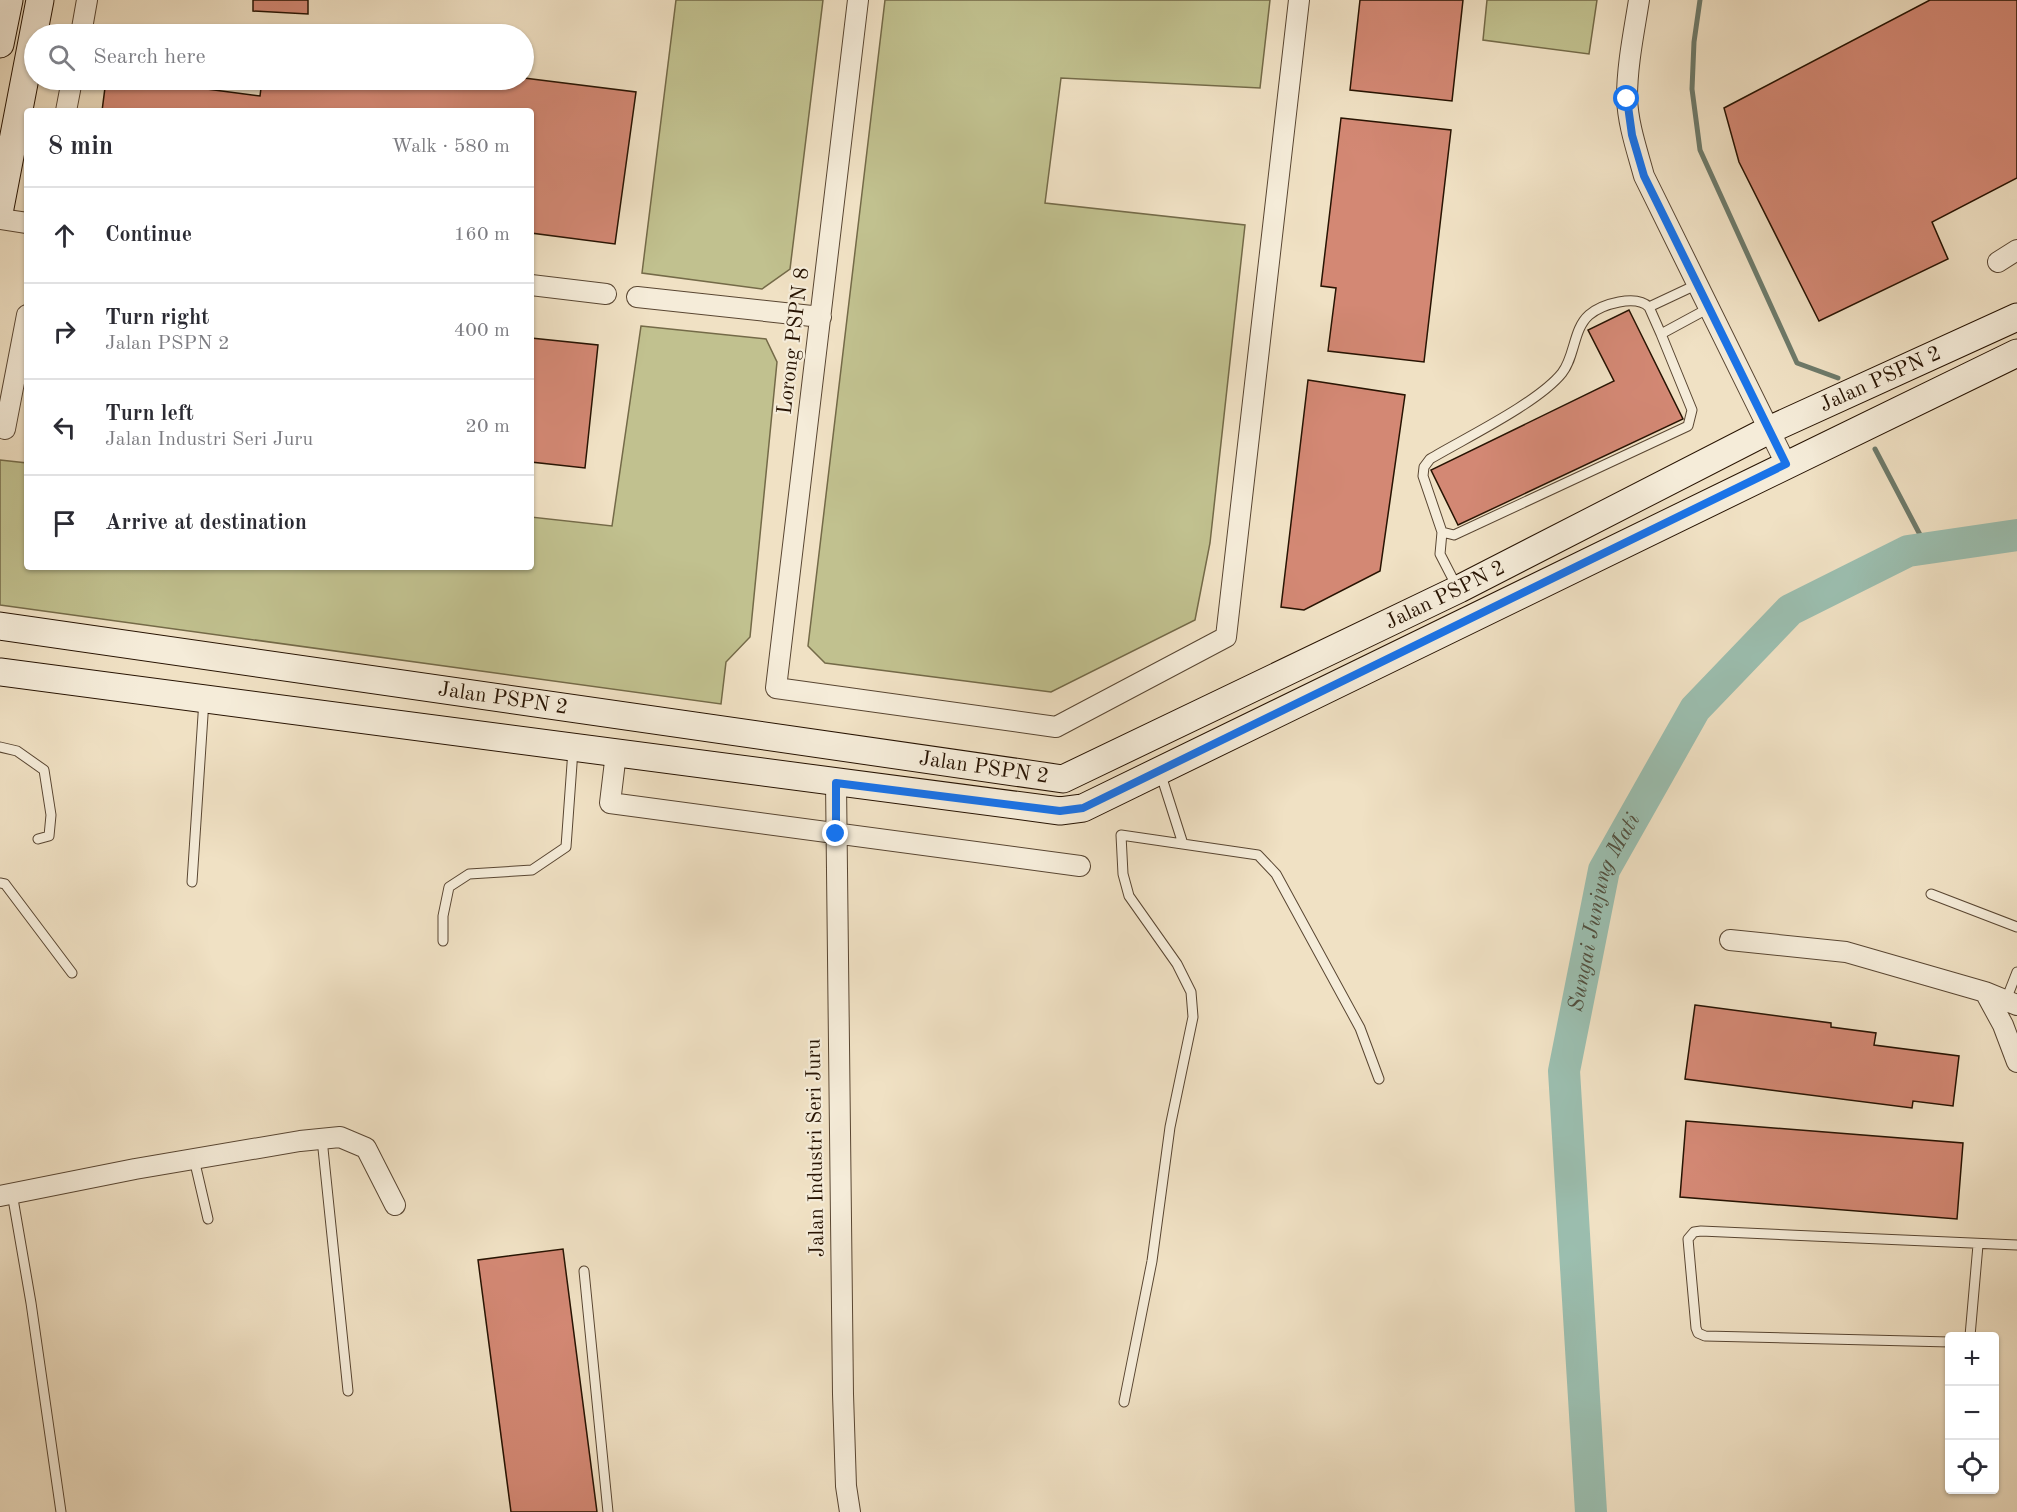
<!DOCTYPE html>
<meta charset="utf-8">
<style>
body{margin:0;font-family:"Old Standard TT",serif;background:#f2f2f3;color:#2b2b33}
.controls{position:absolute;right:18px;bottom:18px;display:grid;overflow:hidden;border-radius:6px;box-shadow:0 2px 4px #0004}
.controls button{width:54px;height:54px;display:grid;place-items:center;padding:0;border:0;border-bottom:2px solid #e1e1e2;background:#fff;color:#2b2b33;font:30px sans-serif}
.stop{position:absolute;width:18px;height:18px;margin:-14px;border:4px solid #1a73e8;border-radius:50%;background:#fff}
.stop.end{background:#1a73e8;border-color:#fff;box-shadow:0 2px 6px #0008}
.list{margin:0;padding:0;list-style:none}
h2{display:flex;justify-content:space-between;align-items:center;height:78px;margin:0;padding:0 24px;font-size:26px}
h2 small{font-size:20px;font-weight:400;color:#7c7c81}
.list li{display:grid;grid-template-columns:39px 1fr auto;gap:18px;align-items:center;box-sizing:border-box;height:96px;padding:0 24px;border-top:2px solid #e1e1e2}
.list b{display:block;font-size:22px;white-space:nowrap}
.list p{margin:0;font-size:20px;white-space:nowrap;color:#7c7c81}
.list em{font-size:20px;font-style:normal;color:#7c7c81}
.icon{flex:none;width:33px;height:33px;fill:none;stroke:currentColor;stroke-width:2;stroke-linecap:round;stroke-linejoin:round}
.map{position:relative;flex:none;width:2017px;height:1512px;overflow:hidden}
.search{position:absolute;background:#fff;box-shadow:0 2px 4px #0004;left:24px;top:24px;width:510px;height:66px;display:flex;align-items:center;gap:15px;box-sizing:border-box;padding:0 21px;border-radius:33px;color:#7c7c81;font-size:22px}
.panel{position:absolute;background:#fff;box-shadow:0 2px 4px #0004;left:24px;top:108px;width:510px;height:462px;border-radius:6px}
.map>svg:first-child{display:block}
.green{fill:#c1c18f;stroke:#746a48;stroke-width:1.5}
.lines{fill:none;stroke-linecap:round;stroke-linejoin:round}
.stream{stroke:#6d7a6a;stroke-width:5}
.river{stroke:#9bbeaf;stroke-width:32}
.building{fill:#d38874;stroke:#271302;stroke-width:1.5}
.lane-casing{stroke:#594632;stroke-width:11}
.street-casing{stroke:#594632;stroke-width:22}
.secondary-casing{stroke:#271302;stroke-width:29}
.lane{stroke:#f5ecd9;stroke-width:9}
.street{stroke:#f5ecd9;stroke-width:20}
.secondary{stroke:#f5ecd9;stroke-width:27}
.route{stroke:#1a73e8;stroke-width:8}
.labels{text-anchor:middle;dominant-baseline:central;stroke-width:4.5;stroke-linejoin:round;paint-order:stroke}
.street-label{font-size:21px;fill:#271302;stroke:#f5ecd9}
.water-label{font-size:22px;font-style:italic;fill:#504f3f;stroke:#f5ecd9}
</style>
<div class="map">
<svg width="2017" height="1512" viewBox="0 0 2017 1512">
<rect width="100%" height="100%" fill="#f0e1c4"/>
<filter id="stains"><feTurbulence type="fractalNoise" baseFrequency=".00333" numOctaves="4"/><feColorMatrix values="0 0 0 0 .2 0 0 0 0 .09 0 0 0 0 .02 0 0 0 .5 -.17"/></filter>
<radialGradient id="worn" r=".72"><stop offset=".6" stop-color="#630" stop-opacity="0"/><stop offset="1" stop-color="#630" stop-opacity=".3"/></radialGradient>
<path class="green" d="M 676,0 L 823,0 L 790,269 L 762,289 L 642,273 Z
M 885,0 L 1270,0 L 1260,88 L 1061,78 L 1045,203 L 1245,225 L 1210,543 L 1195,620 L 1051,692 L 825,663 L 808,646 Z
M 1487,0 L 1597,0 L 1589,54 L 1483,40 Z
M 641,326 L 766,339 L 777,362 L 750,637 L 726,662 L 721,704 L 0,605 L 0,460 L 27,463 L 27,567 L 531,567 L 531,517 L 612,526 Z"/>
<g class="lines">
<path class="stream" d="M 1700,0 L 1694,42 L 1692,89 L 1700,150 L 1797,363 L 1838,378
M 1875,449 L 1927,548"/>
<path class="river" id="s1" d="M 1591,1512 L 1564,1071 L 1604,870 L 1695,709 L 1790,610 L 1908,551 L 2017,535"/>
</g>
<path class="building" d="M 253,0 L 308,0 L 308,14 L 253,11 Z
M 1360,0 L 1463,0 L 1452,101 L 1350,90 Z
M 1930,0 L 2017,0 L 2017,178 L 1932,222 L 1948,259 L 1819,321 L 1739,162 L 1724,108 Z
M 524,78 L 636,92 L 615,244 L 531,233 L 531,111 L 102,111 L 106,80 L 138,80 L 260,96 L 262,80 Z
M 1341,118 L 1451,130 L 1424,362 L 1328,351 L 1336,288 L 1321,286 Z
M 1629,310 L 1683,419 L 1458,525 L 1431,470 L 1614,381 L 1588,330 Z
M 531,338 L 598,345 L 585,468 L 531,462 Z
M 1308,380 L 1405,395 L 1380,571 L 1304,610 L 1281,607 Z
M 1695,1005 L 1831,1023 L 1831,1027 L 1876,1033 L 1874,1045 L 1959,1056 L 1953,1106 L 1913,1101 L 1912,1108 L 1685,1079 Z
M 1686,1121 L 1963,1143 L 1957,1219 L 1680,1197 Z
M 563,1249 L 597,1512 L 511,1512 L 478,1260 Z"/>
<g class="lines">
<g class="lane-casing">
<path id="lane" d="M 1698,284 L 1649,307 C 1636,294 1602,304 1589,315 C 1573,329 1575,357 1562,373 C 1538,403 1465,438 1430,459 L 1424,467 L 1423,476 L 1442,532 L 1454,535 L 1688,426 L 1692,410 L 1661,334 L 1709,308
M 1649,307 L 1661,334
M 1442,532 L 1440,554 L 1457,587
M 0,747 L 17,751 L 44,770 L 51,815 L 49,836 L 38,839
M 1160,772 L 1183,844
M 192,882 L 204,700
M 0,883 L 5,884 L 72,973
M 1931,894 L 2017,927
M 443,941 L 443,916 L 449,887 L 469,874 L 532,870 L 566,847 L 573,750
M 2006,1000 L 2017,972
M 322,1139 L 348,1391
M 194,1159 L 208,1219
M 12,1193 L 31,1303 L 61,1512
M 584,1271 L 608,1512
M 1970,1336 L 1978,1245
M 1950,1342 L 1705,1336 L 1698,1333 L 1696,1328 L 1688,1239 L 1694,1232 L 1701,1231 L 2017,1245
M 1124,1402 L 1152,1261 L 1170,1127 L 1193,1017 L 1191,992 L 1177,964 L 1129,896 L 1123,874 L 1121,835 L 1258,855 L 1276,874 L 1360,1028 L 1379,1079"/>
</g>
<g class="street-casing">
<path id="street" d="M 858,0 L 776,688 L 1056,727 L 1226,637 L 1299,0
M 1639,0 C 1634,32 1627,65 1627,98 C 1628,125 1637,150 1644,176 L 1786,464
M 81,34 L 87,0
M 66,111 L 72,80
M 0,219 L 27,223
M 1998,262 L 2017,250
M 531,285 L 606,294
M 637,297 L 821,317
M 5,429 L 27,315
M 616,753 L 610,803 L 1080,866
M 836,783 L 843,1394 L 846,1486 L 850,1512
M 1730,940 L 1846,952 L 1985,992 L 2017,1005
M 1985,992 L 2003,1025 L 2017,1062
M 0,1196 L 135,1169 L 300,1141 L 340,1137 L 366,1148 L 395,1205"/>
</g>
<g class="secondary-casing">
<g id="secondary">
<path d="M 0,44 L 9,0"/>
<path d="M 0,208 L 40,0"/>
<path id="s2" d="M 0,626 L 1063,779 L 1459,589 L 1769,430 L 2017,317"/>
<path d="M 0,672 L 1060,811 L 1083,808 L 2017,353"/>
</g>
</g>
<use href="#lane" class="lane"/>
<use href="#street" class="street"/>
<use href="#secondary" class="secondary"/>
</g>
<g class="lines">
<path class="route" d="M 836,834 L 836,783 L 1060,811 L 1083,808 L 1786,464 L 1644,176 L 1632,135 L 1627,99"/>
</g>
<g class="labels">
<g class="street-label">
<text transform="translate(794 341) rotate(-83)">Lorong PSPN 8</text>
<text stroke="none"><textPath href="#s2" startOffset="1984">Jalan PSPN 2</textPath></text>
<text stroke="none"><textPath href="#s2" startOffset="1498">Jalan PSPN 2</textPath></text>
<text stroke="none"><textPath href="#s2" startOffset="508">Jalan PSPN 2</textPath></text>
<text stroke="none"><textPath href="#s2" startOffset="994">Jalan PSPN 2</textPath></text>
<text transform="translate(816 1148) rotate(-91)">Jalan Industri Seri Juru</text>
</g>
<g class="water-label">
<text stroke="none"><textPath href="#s1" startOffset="606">Sungai Junjung Mati</textPath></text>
</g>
</g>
<rect width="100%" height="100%" filter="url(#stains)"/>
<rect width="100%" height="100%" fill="url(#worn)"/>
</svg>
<div class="controls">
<button>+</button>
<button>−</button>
<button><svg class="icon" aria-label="locate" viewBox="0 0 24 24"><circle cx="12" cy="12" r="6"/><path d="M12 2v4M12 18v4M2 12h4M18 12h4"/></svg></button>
</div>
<div class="stop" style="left:1627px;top:99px"></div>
<div class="stop end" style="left:836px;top:834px"></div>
<div class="search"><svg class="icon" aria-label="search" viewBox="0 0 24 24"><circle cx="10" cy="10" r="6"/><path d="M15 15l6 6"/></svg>Search here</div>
<section class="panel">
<h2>8 min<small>Walk · 580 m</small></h2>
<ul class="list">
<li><svg class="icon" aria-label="ahead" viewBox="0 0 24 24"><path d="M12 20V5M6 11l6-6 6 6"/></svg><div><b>Continue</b></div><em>160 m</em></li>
<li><svg class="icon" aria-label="right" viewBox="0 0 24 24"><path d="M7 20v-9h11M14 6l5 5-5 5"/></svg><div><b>Turn right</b><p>Jalan PSPN 2</p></div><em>400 m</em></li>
<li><svg class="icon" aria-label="left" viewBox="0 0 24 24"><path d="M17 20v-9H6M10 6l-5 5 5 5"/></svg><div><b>Turn left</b><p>Jalan Industri Seri Juru</p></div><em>20 m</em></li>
<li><svg class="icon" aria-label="arrive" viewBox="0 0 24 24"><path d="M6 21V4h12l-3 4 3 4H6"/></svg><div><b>Arrive at destination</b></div></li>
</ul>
</section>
</div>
